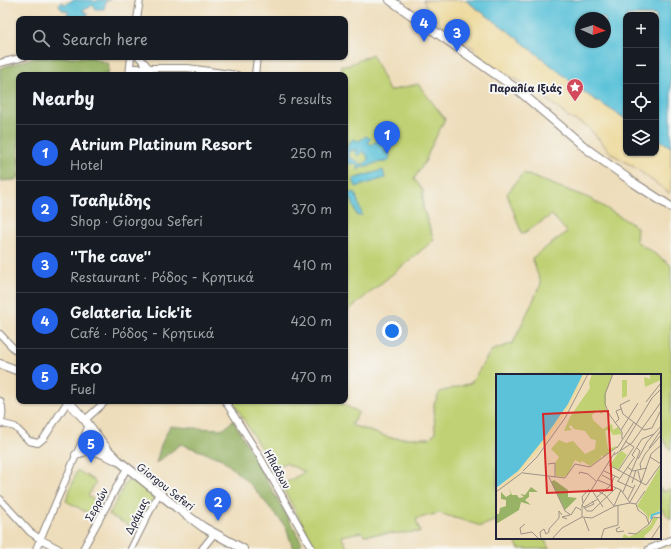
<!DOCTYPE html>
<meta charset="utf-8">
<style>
body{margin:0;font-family:"Playpen Sans",sans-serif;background:#242831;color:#f1f3f6}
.controls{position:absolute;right:12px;top:12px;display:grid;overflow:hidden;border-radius:8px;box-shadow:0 1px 3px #0004}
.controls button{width:36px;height:36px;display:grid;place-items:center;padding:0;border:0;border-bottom:1px solid #363941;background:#171b24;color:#f1f3f6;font:20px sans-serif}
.compass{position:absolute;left:575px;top:12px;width:36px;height:36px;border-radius:50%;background:#171b24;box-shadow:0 1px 3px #0004;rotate:93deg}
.you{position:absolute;left:392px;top:331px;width:14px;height:14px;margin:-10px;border:3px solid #fff;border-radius:50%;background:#1a73e8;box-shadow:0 0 0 6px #1a73e833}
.badge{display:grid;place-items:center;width:26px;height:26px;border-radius:50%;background:#2563eb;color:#fff;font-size:13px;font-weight:700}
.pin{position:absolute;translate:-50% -33px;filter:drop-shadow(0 1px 2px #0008)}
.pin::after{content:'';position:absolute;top:21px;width:14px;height:12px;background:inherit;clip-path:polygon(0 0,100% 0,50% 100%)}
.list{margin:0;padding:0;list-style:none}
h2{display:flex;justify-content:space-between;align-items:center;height:52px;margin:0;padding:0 16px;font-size:17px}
h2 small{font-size:13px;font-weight:400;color:#9ea1a6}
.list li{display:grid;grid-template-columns:26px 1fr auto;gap:12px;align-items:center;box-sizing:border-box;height:56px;padding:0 16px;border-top:1px solid #363941}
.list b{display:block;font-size:15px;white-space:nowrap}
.list p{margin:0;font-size:13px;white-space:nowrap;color:#9ea1a6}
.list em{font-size:13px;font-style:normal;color:#9ea1a6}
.icon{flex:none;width:22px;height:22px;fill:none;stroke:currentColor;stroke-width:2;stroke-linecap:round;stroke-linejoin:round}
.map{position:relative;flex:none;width:671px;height:549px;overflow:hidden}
.search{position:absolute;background:#171b24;box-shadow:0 1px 3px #0004;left:16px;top:16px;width:332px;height:44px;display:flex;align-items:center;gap:10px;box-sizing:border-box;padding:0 14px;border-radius:8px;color:#9ea1a6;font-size:15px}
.panel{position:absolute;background:#171b24;box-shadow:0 1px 3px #0004;left:16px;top:72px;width:332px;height:332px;border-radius:8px}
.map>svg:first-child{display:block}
.green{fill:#c0d174;stroke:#717a58}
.forest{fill:#98b366;stroke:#5d6a50}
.sand{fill:#eeda9e;stroke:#887e6c}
.water{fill:#5cc2d9;stroke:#3f728a;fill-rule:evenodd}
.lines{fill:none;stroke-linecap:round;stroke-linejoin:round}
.minor-casing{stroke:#88807a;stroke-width:8}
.major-casing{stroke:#88807a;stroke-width:10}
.minor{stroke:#fff;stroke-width:6}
.major{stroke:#fff;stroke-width:8}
.labels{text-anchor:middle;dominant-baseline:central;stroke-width:4;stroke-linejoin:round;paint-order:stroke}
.poi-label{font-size:10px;font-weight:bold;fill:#22223b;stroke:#f6f6f2;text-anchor:end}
.street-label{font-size:10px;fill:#22223b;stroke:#f6f6f2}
.inset-river{fill:none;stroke:#5cc2d9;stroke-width:2}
.inset-road{fill:none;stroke:#9c9287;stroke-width:1}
.view{fill:#d62828;fill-opacity:0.15;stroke:#d62828;stroke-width:2}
.inset-edge{fill:none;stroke:#22223b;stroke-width:2}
</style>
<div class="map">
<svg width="671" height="549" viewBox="0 0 671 549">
<rect width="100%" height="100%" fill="#f6f6f2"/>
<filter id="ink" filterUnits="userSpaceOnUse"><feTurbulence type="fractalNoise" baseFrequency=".025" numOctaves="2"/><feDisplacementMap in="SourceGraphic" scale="8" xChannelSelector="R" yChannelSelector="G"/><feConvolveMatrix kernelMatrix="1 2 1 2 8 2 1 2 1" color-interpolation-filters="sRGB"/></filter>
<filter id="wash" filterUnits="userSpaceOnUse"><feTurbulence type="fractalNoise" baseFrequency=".012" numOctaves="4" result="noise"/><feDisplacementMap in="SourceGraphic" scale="16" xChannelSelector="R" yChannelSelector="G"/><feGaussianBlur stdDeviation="0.9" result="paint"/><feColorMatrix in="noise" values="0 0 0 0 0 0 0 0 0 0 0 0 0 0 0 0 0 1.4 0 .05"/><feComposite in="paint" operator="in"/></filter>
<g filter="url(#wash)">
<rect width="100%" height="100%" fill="#eeddba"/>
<path class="green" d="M 372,54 L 389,91 L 418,84 L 445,119 L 430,149 L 426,160 L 414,179 L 423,190 L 423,208 L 434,240 L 345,313 L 345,75 L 341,75 L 341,65 L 347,66 Z
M 182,70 L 231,75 L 154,75 L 154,71 Z
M 523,173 L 591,199 L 637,227 L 636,241 L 671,265 L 671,451 L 660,435 L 660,375 L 497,375 L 497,520 L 481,526 L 439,513 L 416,519 L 420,532 L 364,535 L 362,532 L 341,536 L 348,549 L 318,549 L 307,532 L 281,485 L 305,472 L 285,463 L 272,468 L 233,401 L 336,401 L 359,412 L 351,425 L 391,438 L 430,438 L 435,433 L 434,404 L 440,392 L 471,383 L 491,351 L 513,343 L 541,284 L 532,258 L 567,232 L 552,215 L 522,234 L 507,194 Z
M 77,470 L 96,482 L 88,496 L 104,506 L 97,518 L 66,501 Z
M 136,479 L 156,494 L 138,530 L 109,515 L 126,482 Z
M 660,488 L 664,492 L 671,488 L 671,520 L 660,507 Z
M 514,538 L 544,538 L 549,549 L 519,549 Z"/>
<path class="forest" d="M 36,57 L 94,57 L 94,58 L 109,64 L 108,75 L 19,75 L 19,177 L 15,180 L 0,181 L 0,68 Z
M 233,420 L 302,543 L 297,549 L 293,549 L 286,527 L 252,486 L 222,459 L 181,444 L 156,463 L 161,445 L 170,426 L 191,428 L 224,429 Z"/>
<path class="sand" d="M 423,0 L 465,0 L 507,30 L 588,95 L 626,119 L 626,153 L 656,153 L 656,137 L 671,147 L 671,191 L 669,193 L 634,167 L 612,154 L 587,126 L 568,117 L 539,92 L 492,66 L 481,57 L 472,46 L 458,41 L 430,13 Z"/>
<path class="water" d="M 73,0 L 93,0 L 95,2 L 98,0 L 110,0 L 106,1 L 104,9 L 95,9 L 94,6 L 92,5 L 89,8 L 84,9 L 83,11 L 87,13 L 88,15 L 80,19 L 64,19 L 63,17 L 68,14 L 69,12 L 61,9 L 59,4 L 63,2 L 64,5 Z
M 465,0 L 671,0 L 671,147 L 656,137 L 656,15 L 626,15 L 626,119 L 588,95 L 507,30 ZM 581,18 L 605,18 L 605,42 L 581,42 Z
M 366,136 L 371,139 L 368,142 L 371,145 L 381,138 L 387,139 L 392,145 L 390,147 L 386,147 L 390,148 L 389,152 L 386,152 L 385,149 L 384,150 L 386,153 L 390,154 L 389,160 L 384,162 L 375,163 L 370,166 L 363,166 L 358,170 L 358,166 L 353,163 L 345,165 C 345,154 344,146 353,139 L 359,141 ZM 357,148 L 355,152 L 357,155 L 360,155 L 362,151 L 367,155 L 368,160 L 364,164 L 360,164 L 356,160 L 349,158 L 349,150 L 353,151 Z
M 383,170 L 385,178 L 356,187 L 353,179 Z
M 355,192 L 362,215 L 357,216 L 352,200 L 346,202 L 345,195 Z"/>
</g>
<g filter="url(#ink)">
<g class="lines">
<g class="minor-casing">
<path id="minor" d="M 137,19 L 140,0
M 139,57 L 150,69
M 0,63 L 24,57
M 130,68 L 188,68 L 237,75
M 129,75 L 131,57
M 142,75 L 150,69
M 255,75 L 257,57
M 0,334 L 19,354
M 0,401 C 4,409 3,416 0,424
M 225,401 L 260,457 L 312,549
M 85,420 L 106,401
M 0,423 L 15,427 L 29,441 L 38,443 L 44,438 L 68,401
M 0,499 L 30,532 L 40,539 L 59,549
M 36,549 L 89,425
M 83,549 L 127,468
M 131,549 L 159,493
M 202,549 L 214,534
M 649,549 L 671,540"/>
</g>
<g class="major-casing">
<path id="major" d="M 390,0 L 518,90 L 587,149 L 634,183 L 671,207
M 0,364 L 19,371
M 68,401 L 85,420 L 107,449 L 119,461 L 176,507 L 203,527 L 243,549
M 76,455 C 91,446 100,453 114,459"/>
</g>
<use href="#minor" class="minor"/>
<use href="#major" class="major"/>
</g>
</g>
<defs>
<g id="sight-pin" transform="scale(0.9)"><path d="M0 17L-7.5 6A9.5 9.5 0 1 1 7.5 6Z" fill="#d1495b" stroke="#f6f6f2"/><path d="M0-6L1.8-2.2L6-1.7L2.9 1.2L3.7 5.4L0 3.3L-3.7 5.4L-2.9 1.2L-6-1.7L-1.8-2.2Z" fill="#fff"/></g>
</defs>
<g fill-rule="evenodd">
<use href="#sight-pin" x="575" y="87"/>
</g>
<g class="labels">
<g class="poi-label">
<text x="562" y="87">Παραλία Ιξιάς</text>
</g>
<g class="street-label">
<text transform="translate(278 469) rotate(61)">Ηλιάδων</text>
<text transform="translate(166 486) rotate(38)">Giorgou Seferi</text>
<text transform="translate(96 504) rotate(-62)">Σερρών</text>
<text transform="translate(136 516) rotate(-64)">Δράμας</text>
</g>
</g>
<g transform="translate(496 374)">
<rect width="165" height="165" fill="#eeddba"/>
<path d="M 96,0 L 117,0 L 110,18 L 110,36 L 105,40 L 102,36 L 96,41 L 97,46 L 107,55 L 116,50 L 117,56 L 122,53 L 126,60 L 117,61 L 113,55 L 109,57 L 112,75 L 121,72 L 117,76 L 107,83 L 105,81 L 105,84 L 94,92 L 86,87 L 85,89 L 79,86 L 72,100 L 68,103 L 60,102 L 59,89 L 63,83 L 55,75 L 63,66 L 70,69 L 77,67 L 89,80 L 99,75 L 100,66 L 95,65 L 89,57 L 78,55 L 75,51 L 73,53 L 76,56 L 68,57 L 74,43 L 94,14 L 93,9 ZM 154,0 L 165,0 L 165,6 L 149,13 L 148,3 L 154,5 ZM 126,6 L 131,6 L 131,22 L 126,24 ZM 126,77 L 131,81 L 122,96 L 114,91 L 122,79 ZM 165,91 L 164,136 L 153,143 L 153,149 L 151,141 L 141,132 ZM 157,144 L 162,144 L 155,156 L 148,162 L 150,165 L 126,165 L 128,160 L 133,163 L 147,156 L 155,150 Z" fill="#c0d174"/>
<path d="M 58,106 L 72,116 L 72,123 L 81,124 L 69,136 L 55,108 ZM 12,112 L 16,121 L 21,121 L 23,124 L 28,123 L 24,120 L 29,121 L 35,113 L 42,118 L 33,118 L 33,123 L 29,126 L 35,131 L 25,128 L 23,136 L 0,150 L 0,140 L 3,140 L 4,134 L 10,132 L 10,126 L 5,125 L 5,118 L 10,123 L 15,120 Z" fill="#98b366"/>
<path d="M 87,0 L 90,0 L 70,39 L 50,68 L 17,105 L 0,116 L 22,97 L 47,66 L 72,30 Z" fill="#eeda9e"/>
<path d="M 0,0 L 87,0 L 72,30 L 47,66 L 22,97 L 0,114 Z" fill="#5cc2d9"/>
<path class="inset-river" d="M 155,145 L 156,141 L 165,138"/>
<path class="inset-road" d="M 117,0 L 109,20 L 109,30 L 113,40 L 126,58 L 126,65M 134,26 L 124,31 L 127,40 L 148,56 L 156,54 L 165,36M 150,28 L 165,9M 119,49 L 123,45 L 120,37 L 125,35M 125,56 L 142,29M 121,74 L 138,48M 153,74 L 165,56M 124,77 L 156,24 L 165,15M 118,81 L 136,69 L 165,28M 154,83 L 165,90M 139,84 L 136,81 L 146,65 L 158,60M 142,85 L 151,68 L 165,52M 52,90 L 59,89 L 59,103M 113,91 L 150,111 L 165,90M 131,93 L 137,97 L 151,94M 145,95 L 144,90 L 149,80 L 165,61M 27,97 L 41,83 L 69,44 L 92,0M 108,97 L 123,104M 122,97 L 138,73 L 129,67M 142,97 L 145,109M 27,99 L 69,104 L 79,90 L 94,93 L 121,73M 83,100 L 84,98 L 92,100 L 100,107M 106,101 L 117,107M 53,103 L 69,137 L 75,141 L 80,133 L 85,136M 102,106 L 125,116 L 134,129M 121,107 L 137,114M 122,107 L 138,84M 136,109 L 140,96M 0,118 L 27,98M 97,118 L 100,116 L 109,121 L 118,132M 97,118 L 107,133M 127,118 L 144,77 L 141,74M 101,123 L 114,112 L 119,102M 132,125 L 139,111M 134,128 L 145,109 L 155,80 L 165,71M 87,129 L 86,123 L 93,115M 140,130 L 149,117M 86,131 L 91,137 L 96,137 L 120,114M 122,131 L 122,151M 118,132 L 125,116M 88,133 L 102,125M 89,134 L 98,130 L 96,127M 86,143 L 96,144 L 119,132 L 134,129 L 140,130 L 142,136 L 150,142 L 153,150 L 157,143 L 165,144M 88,144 L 93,157M 71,145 L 66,143 L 74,141M 29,150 L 24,154 L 25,160 L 36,158 L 43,165M 124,153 L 120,155 L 121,158 L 128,157M 132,159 L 140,160 L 153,150M 45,165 L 44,158 L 48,155 L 50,160 L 53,158 L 53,155 L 63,144 L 63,137 L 66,141M 56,165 L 66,154 L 86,143 L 86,131 L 119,78M 105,165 L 108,155 L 122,151M 155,165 L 165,150"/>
<path class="view" d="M 112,37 L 116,116 L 51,119 L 47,40 Z"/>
<rect width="165" height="165" class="inset-edge"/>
</g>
</svg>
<div class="controls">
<button>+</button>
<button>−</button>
<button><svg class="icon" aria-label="locate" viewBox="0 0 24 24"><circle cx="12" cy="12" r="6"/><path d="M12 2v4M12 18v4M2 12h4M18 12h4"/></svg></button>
<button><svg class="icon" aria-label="layers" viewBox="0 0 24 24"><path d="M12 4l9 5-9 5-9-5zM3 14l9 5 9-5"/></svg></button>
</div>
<svg class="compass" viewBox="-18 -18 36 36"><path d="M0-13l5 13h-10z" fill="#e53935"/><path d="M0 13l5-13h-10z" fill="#9ea1a6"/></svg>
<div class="you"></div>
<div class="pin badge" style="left:387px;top:154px">1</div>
<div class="pin badge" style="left:218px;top:521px">2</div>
<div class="pin badge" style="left:457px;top:52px">3</div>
<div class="pin badge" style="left:424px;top:42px">4</div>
<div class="pin badge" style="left:91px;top:463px">5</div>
<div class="search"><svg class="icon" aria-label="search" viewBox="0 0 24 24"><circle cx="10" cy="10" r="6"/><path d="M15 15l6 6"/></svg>Search here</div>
<section class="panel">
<h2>Nearby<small>5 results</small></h2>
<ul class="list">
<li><span class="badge">1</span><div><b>Atrium Platinum Resort</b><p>Hotel</p></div><em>250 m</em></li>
<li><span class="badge">2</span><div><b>Τσαλμίδης</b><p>Shop · Giorgou Seferi</p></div><em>370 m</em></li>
<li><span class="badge">3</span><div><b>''The cave''</b><p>Restaurant · Ρόδος - Κρητικά</p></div><em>410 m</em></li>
<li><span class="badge">4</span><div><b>Gelateria Lick'it</b><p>Café · Ρόδος - Κρητικά</p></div><em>420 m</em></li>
<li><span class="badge">5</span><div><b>EKO</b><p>Fuel</p></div><em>470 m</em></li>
</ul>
</section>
</div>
